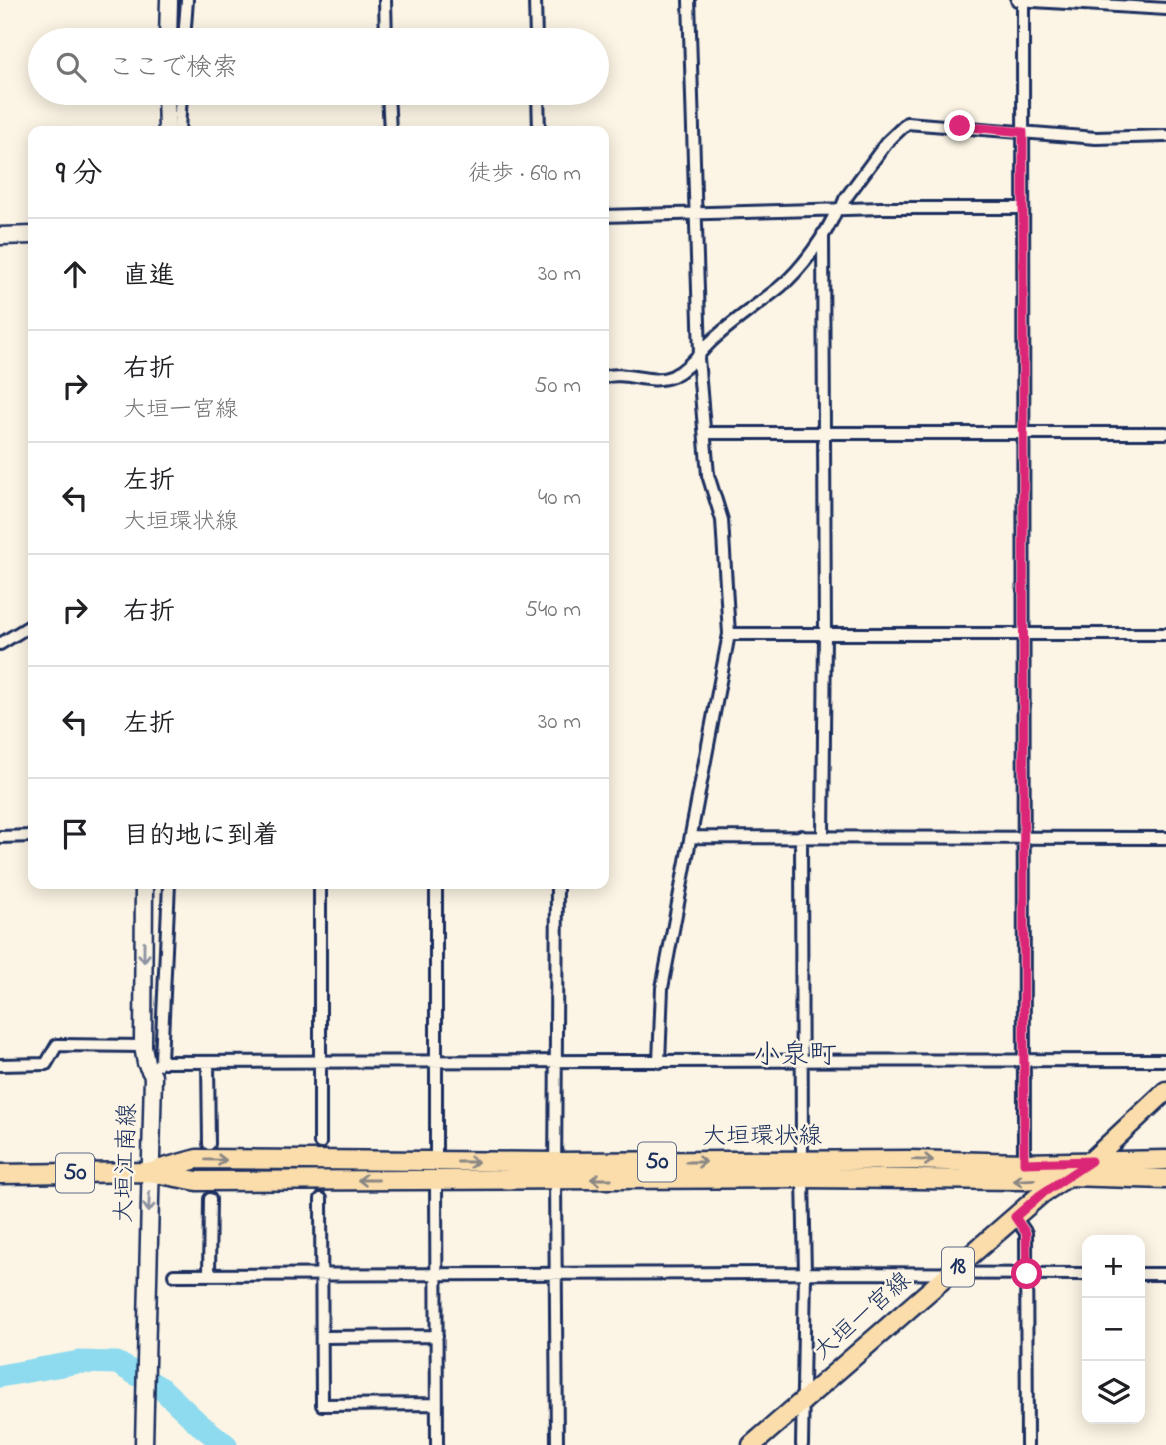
<!DOCTYPE html>
<html lang="ja">
<meta charset="utf-8">
<style>
body{margin:0;font-family:"Indie Flower","Klee One",sans-serif;background:#f2f2f2;color:#202124}
.controls{position:absolute;right:21px;bottom:21px;display:grid;overflow:hidden;border-radius:14px;box-shadow:0 4px 18px #0003}
.controls button{width:63px;height:63px;display:grid;place-items:center;padding:0;border:0;border-bottom:2px solid #e0e0e0;background:#fff;color:#202124;font:35px sans-serif}
.stop{position:absolute;width:21px;height:21px;margin:-16px;border:5px solid #db2777;border-radius:50%;background:#fff}
.stop.end{background:#db2777;border-color:#fff;box-shadow:0 2px 7px #0008}
.list{margin:0;padding:0;list-style:none}
h2{display:flex;justify-content:space-between;align-items:center;height:91px;margin:0;padding:0 28px;font-size:30px}
h2 small{font-size:23px;font-weight:400;color:#757577}
.list li{display:grid;grid-template-columns:46px 1fr auto;gap:21px;align-items:center;box-sizing:border-box;height:112px;padding:0 28px;border-top:2px solid #e0e0e0}
.list b{display:block;font-size:26px;white-space:nowrap}
.list p{margin:0;font-size:23px;white-space:nowrap;color:#757577}
.list em{font-size:23px;font-style:normal;color:#757577}
.icon{flex:none;width:38px;height:38px;fill:none;stroke:currentColor;stroke-width:2;stroke-linecap:round;stroke-linejoin:round}
.map{position:relative;flex:none;width:1166px;height:1445px;overflow:hidden}
.search{position:absolute;background:#fff;box-shadow:0 4px 18px #0003;left:28px;top:28px;width:581px;height:77px;display:flex;align-items:center;gap:18px;box-sizing:border-box;padding:0 24px;border-radius:38px;color:#757577;font-size:26px}
.panel{position:absolute;background:#fff;box-shadow:0 4px 18px #0003;left:28px;top:126px;width:581px;height:763px;border-radius:14px}
.map>svg:first-child{display:block}
.lines{fill:none;stroke-linecap:round;stroke-linejoin:round}
.river{stroke:#8edaee;stroke-width:23}
.street-casing{stroke:#1b2f5e;stroke-width:16}
.secondary-casing{stroke:#1b2f5e;stroke-width:21}
.primary-casing{stroke:#1b2f5e;stroke-width:23}
.street{stroke:#fcf5e5;stroke-width:10}
.secondary{stroke:#fcf5e5;stroke-width:16}
.primary{stroke:#faddab;stroke-width:18}
.oneway{stroke:#8c92a2}
.oneway2{stroke:#8a8684}
.route{stroke:#db2777;stroke-width:9}
.labels{text-anchor:middle;dominant-baseline:central;stroke-width:5;stroke-linejoin:round;paint-order:stroke}
.shield{fill:#fcf5e5;stroke:#5e6a86;stroke-width:2}
.shield-label{font-size:23px;font-weight:bold;fill:#1b2f5e}
.street-label{font-size:24px;fill:#1b2f5e;stroke:#fcf5e5}
.quarter-label{font-size:28px;fill:#1b2f5e;stroke:#fcf5e5}
</style>
<div class="map">
<svg width="1166" height="1445" viewBox="0 0 1166 1445">
<rect width="100%" height="100%" fill="#fcf5e5"/>
<filter id="ink" filterUnits="userSpaceOnUse"><feTurbulence type="fractalNoise" baseFrequency=".0143" numOctaves="2"/><feDisplacementMap in="SourceGraphic" scale="14" xChannelSelector="R" yChannelSelector="G"/><feConvolveMatrix kernelMatrix="1 2 1 2 8 2 1 2 1" color-interpolation-filters="sRGB"/></filter>
<g filter="url(#ink)">
<g class="lines">
<path class="river" d="M 0,1376 L 79,1362 L 117,1363 L 162,1389 L 199,1424 L 226,1445"/>
<g class="street-casing">
<path id="street" d="M 385,0 L 386,40
M 535,0 L 536,40
M 689,0 L 700,354
M 1017,0 L 1166,9
M 1023,0 L 1024,1163
M 184,40 L 187,0
M 388,93 L 390,131
M 538,93 L 539,131
M 179,131 L 181,93
M 841,209 L 845,199 L 887,142 L 907,123 L 1096,138 L 1166,136
M 604,216 L 881,208 L 1022,208
M 604,377 C 626,370 650,386 673,376 C 691,367 701,350 716,337 C 736,319 759,304 780,287 C 801,270 827,234 837,209
M 705,433 L 1166,433
M 729,634 L 1166,634
M 0,644 L 33,624
M 801,836 L 802,1162
M 823,836 L 825,634 L 823,234
M 0,837 L 33,836
M 691,837 L 1166,838
M 320,884 L 320,1143
M 436,884 L 436,1161
M 557,884 L 555,1179 L 557,1445
M 160,1062 L 1166,1060
M 208,1062 L 209,1144
M 659,1062 L 662,988 L 729,634 L 722,520 L 708,475 L 698,358
M 0,1065 L 46,1064 L 57,1045 L 143,1046
M 158,1065 L 161,1060 L 169,884
M 436,1180 L 437,1445
M 321,1199 L 322,1405 L 437,1404
M 1015,1217 L 1026,1233 L 1027,1445
M 1140,1274 L 1166,1274
M 174,1275 L 805,1273 L 1087,1274
M 209,1275 L 210,1199
M 323,1337 L 437,1336
M 802,1445 L 805,1273 L 803,1178"/>
</g>
<g class="secondary-casing">
<path id="secondary" d="M 168,40 L 169,0
M 166,93 L 167,131
M 0,236 L 33,235
M 144,1445 L 153,1076 L 146,1063 L 143,1046 L 144,884"/>
</g>
<g class="primary-casing">
<path id="primary" d="M 157,1170 L 197,1159 L 556,1162 L 909,1160 L 1024,1163 L 1166,1160
M 0,1174 L 150,1172 L 197,1181 L 803,1178 L 1023,1180 L 1067,1176 L 1166,1179
M 752,1445 L 1040,1195 L 1091,1161 L 1166,1091"/>
</g>
<use href="#street" class="street"/>
<use href="#secondary" class="secondary"/>
<use href="#primary" class="primary"/>
</g>
<defs><path id="oneway-shaft" d="M-6 0H5M1.5-3L5.5 0L1.5 3" fill="none" stroke-width="1.6" stroke-linecap="round" stroke-linejoin="round" transform="scale(1.75)"/></defs>
<g class="oneway">
<use href="#oneway-shaft" transform="translate(144 952) rotate(90)"/>
<use href="#oneway-shaft" transform="translate(149 1202) rotate(92)"/>
</g>
<g class="oneway2">
<use href="#oneway-shaft" transform="translate(216 1160) rotate(1)"/>
<use href="#oneway-shaft" transform="translate(923 1160) rotate(2)"/>
<use href="#oneway-shaft" transform="translate(468 1162)"/>
<use href="#oneway-shaft" transform="translate(696 1162)"/>
<use href="#oneway-shaft" transform="translate(601 1179) rotate(180)"/>
<use href="#oneway-shaft" transform="translate(368 1180) rotate(180)"/>
<use href="#oneway-shaft" transform="translate(1024 1180) rotate(177)"/>
</g>
</g>
<g class="lines" filter="url(#ink)">
<path class="route" d="M 960,126 L 1023,132 L 1024,1163 L 1091,1161 L 1040,1195 L 1015,1217 L 1026,1233 L 1027,1274"/>
</g>
<g class="labels">
<g class="shield">
<rect x="638" y="1142.5" width="38" height="39" rx="5"/>
<rect x="56" y="1153.5" width="38" height="39" rx="5"/>
<rect x="942" y="1247.5" width="32" height="39" rx="5"/>
</g>
<g class="shield-label">
<text x="657" y="1162">50</text>
<text x="75" y="1173">50</text>
<text x="958" y="1267">18</text>
</g>
<g class="street-label">
<text x="762" y="1137">大垣環状線</text>
<text transform="translate(127 1163) rotate(-88)">大垣江南線</text>
<text transform="translate(863 1317) rotate(-41)">大垣一宮線</text>
</g>
<g class="quarter-label">
<text x="795" y="1056">小泉町</text>
</g>
</g>
</svg>
<div class="controls">
<button>+</button>
<button>−</button>
<button><svg class="icon" aria-label="layers" viewBox="0 0 24 24"><path d="M12 4l9 5-9 5-9-5zM3 14l9 5 9-5"/></svg></button>
</div>
<div class="stop" style="left:1027px;top:1274px"></div>
<div class="stop end" style="left:960px;top:126px"></div>
<div class="search"><svg class="icon" aria-label="search" viewBox="0 0 24 24"><circle cx="10" cy="10" r="6"/><path d="M15 15l6 6"/></svg>ここで検索</div>
<section class="panel">
<h2>9 分<small>徒歩 · 690 m</small></h2>
<ul class="list">
<li><svg class="icon" aria-label="ahead" viewBox="0 0 24 24"><path d="M12 20V5M6 11l6-6 6 6"/></svg><div><b>直進</b></div><em>30 m</em></li>
<li><svg class="icon" aria-label="right" viewBox="0 0 24 24"><path d="M7 20v-9h11M14 6l5 5-5 5"/></svg><div><b>右折</b><p>大垣一宮線</p></div><em>50 m</em></li>
<li><svg class="icon" aria-label="left" viewBox="0 0 24 24"><path d="M17 20v-9H6M10 6l-5 5 5 5"/></svg><div><b>左折</b><p>大垣環状線</p></div><em>40 m</em></li>
<li><svg class="icon" aria-label="right" viewBox="0 0 24 24"><path d="M7 20v-9h11M14 6l5 5-5 5"/></svg><div><b>右折</b></div><em>540 m</em></li>
<li><svg class="icon" aria-label="left" viewBox="0 0 24 24"><path d="M17 20v-9H6M10 6l-5 5 5 5"/></svg><div><b>左折</b></div><em>30 m</em></li>
<li><svg class="icon" aria-label="arrive" viewBox="0 0 24 24"><path d="M6 21V4h12l-3 4 3 4H6"/></svg><div><b>目的地に到着</b></div></li>
</ul>
</section>
</div>
